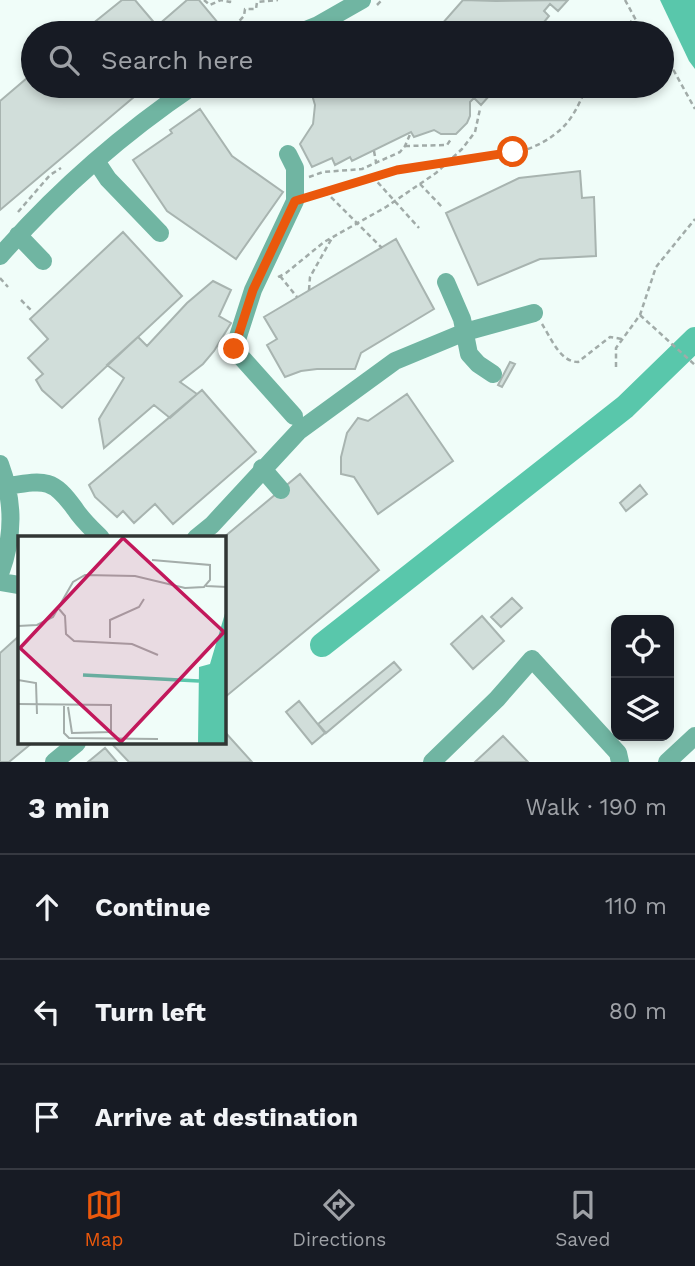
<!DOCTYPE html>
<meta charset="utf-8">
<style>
body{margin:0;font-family:"Work Sans",sans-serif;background:#20242c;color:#f1f3f6}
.controls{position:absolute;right:21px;bottom:21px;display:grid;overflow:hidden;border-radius:14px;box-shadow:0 4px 10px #0003}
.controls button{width:63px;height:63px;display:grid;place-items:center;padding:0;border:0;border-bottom:2px solid #363941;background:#171b24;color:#f1f3f6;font:35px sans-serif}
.stop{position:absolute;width:21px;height:21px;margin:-16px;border:5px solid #ea580c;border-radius:50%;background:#fff}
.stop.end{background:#ea580c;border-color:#fff;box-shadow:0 2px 7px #0008}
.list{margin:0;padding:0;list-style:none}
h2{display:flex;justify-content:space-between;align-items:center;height:91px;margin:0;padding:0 28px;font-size:30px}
h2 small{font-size:23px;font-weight:400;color:#9ea1a6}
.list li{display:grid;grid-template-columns:46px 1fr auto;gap:21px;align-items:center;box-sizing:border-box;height:105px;padding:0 28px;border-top:2px solid #363941}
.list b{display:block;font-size:26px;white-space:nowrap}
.list em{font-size:23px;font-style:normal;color:#9ea1a6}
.icon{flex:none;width:38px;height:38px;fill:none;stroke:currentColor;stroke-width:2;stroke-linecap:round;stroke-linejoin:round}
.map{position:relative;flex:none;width:695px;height:762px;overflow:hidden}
.search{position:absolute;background:#171b24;box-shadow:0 4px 10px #0003;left:21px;right:21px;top:21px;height:77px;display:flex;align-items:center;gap:18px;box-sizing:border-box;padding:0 24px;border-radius:38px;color:#9ea1a6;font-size:26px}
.sheet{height:406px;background:#171b24}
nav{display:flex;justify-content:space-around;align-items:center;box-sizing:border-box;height:98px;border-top:2px solid #363941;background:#171b24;font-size:19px;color:#9ea1a6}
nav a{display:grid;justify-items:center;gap:4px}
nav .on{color:#ea580c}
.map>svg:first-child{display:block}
.water{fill:#59c7ab}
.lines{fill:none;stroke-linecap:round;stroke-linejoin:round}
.river{stroke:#59c7ab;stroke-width:24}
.building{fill:#d1deda;stroke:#a8b4b0;stroke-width:2}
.path{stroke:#a1aba8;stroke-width:2.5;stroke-dasharray:5 3.5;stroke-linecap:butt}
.minor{stroke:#70b5a2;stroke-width:18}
.route{stroke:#ea580c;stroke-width:9}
.inset-river{fill:none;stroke:#59c7ab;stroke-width:3.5}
.inset-road{fill:none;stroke:#a4adaa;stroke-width:2}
.view{fill:#c2185b;fill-opacity:0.15;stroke:#c2185b;stroke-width:3.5}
.inset-edge{fill:none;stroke:#313634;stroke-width:3.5}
</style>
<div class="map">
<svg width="695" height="762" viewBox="0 0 695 762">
<rect width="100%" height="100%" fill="#f0fdf9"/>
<path class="water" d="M 660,0 L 695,0 L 695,69 L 689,61 Z"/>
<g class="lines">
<path class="river" d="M 322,645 L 625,407 L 695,339"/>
</g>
<path class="building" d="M 122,0 L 135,0 L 157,26 L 187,0 L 199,0 L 219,24 L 208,33 L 81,33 Z
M 463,0 L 496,1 L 568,0 L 558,11 L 550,4 L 544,11 L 549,16 L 535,33 L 434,33 Z
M 33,73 L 33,86 L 147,86 L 0,210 L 0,101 Z
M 314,86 L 498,86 L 481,105 L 474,98 L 470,102 L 470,116 L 467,123 L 456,134 L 441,134 L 434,130 L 414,137 L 411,132 L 352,161 L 350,157 L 335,165 L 332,158 L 312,167 L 300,144 L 313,124 L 315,105 L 310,88 Z
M 200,109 L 232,156 L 283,192 L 236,259 L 167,211 L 133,160 L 172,133 L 170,130 Z
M 580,171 L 582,198 L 594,197 L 596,256 L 540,259 L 478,285 L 446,213 L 519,178 Z
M 123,232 L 182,296 L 62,408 L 42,390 L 36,380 L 43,374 L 28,358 L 48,339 L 30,319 Z
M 396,239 L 434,309 L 361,353 L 355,369 L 317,369 L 301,371 L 285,377 L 267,345 L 277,339 L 264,317 Z
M 213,281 L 231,290 L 219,316 L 231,323 L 214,351 L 203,364 L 180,382 L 197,394 L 170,418 L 154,405 L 104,448 L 99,419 L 124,378 L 107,365 L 138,337 L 147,346 L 187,303 Z
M 510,362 L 515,364 L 502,387 L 498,385 Z
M 202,390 L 256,452 L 173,524 L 155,504 L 134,523 L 123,511 L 117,517 L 95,497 L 89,485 Z
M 407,394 L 453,461 L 378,514 L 354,477 L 341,474 L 341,457 L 347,433 L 358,418 L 368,421 Z
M 300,474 L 379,570 L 224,698 L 223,538 Z
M 640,485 L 647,494 L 626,511 L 620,503 Z
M 512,598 L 522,608 L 501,627 L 491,617 Z
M 482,616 L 504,641 L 473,669 L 451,644 Z
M 19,636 L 19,743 L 32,743 L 9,762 L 0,762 L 0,653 Z
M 394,662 L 401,670 L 326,733 L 318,724 Z
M 299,701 L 325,733 L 312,744 L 286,712 Z
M 224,731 L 252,762 L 129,762 L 111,743 L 224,743 Z
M 503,736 L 528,762 L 475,762 Z
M 105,748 L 117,762 L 88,762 Z"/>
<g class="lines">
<path class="path" d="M 204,0 L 210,5 L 221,0 L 230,2 L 230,0
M 625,0 L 643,33
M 377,5 L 382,0
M 228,33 L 244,16 L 245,9 L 256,9 L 257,2 L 278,0
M 627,33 L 628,26 L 634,17
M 662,57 L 674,71 L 695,109
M 157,91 L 162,86
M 405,146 L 447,145 L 451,139
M 374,151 L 376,162
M 372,176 L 419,228
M 309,177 L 323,172 L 362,169 L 400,152 L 405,146 L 411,132
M 420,184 L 443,208
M 325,191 L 382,248
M 312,195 C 348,183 383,172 420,165 C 463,158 519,163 555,134 C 572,122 579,104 587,86
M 18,212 L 50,175 L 61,168
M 280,276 L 297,297
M 278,277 L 286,273 L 324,242 L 386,207 L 436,173 L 462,149 L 475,132 L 480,109
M 0,278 L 8,287
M 309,290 L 310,277 L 332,238
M 21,300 L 31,310
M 640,315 L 695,365
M 542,324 C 551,338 560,362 578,362 L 610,337 L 622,339
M 616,367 L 616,348 L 640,315 L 656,267 L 695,219"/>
<path class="minor" d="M 298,33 L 318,25 L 362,0
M 288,154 L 295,168 L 295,201 L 253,290 L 234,349 L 294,416
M 96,161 L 108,179 L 160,233
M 18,235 L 43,261
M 0,256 C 57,191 122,134 193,86
M 446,282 L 462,319 L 469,354 L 478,364 L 493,374
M 0,464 C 14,502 14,536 0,574
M 262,468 L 281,490
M 8,486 C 45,480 53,478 75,509 C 82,520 92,529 101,538
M 196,538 L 212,525 L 299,431 L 395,361 L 465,332 L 534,313
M 0,582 L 19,585
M 54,762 L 77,743
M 432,762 L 497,699 L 532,659 L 618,753 L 620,762
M 667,762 L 695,736"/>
</g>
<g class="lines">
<path class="route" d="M 234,349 L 253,290 L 295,201 L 397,170 L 513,152"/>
</g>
<g transform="translate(18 536)">
<rect width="208" height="208" fill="#f0fdf9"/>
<path d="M 208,74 L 208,208 L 180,208 L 181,131 L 192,128 Z" fill="#59c7ab"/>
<path class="inset-river" d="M 65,139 L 181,145"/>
<path class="inset-road" d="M 188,50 L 209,51M 41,73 L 47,80 L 48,98 L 56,105 L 114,108 L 140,119M 0,90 L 19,89 L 35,81 L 55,46 L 67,39 L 117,40 L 167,52 L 186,51 L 192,44 L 192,29 L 134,24M 92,102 L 92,84 L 121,71 L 126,63M 0,144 L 18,147 L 19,178M 0,168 L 93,169 L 93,196 L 54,197 L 50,171M 46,170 L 46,197 L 51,202 L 140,203"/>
<path class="view" d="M 105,2 L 206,96 L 103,206 L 2,112 Z"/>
<rect width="208" height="208" class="inset-edge"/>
</g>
</svg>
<div class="controls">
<button><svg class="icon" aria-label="locate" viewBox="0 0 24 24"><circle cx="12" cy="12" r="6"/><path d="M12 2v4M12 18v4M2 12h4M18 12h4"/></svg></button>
<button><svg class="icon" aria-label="layers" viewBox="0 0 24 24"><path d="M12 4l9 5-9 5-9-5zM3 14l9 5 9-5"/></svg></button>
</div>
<div class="stop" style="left:513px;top:152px"></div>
<div class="stop end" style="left:234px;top:349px"></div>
<div class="search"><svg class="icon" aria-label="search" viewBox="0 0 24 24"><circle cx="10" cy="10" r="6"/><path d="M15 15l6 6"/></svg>Search here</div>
</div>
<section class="sheet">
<h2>3 min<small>Walk · 190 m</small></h2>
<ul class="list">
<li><svg class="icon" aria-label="ahead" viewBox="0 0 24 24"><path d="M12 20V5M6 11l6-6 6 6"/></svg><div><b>Continue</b></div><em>110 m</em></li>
<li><svg class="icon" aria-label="left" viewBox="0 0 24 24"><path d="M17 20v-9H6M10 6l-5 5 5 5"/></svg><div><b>Turn left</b></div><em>80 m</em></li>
<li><svg class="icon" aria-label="arrive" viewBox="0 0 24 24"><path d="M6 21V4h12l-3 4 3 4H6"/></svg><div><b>Arrive at destination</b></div></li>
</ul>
</section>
<nav>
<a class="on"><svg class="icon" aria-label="map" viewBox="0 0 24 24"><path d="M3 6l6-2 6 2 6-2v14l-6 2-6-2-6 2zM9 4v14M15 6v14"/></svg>Map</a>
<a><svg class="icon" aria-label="directions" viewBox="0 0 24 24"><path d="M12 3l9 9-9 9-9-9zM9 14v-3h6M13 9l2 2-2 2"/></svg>Directions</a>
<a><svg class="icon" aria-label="saved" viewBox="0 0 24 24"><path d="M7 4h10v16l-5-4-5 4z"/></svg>Saved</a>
</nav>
